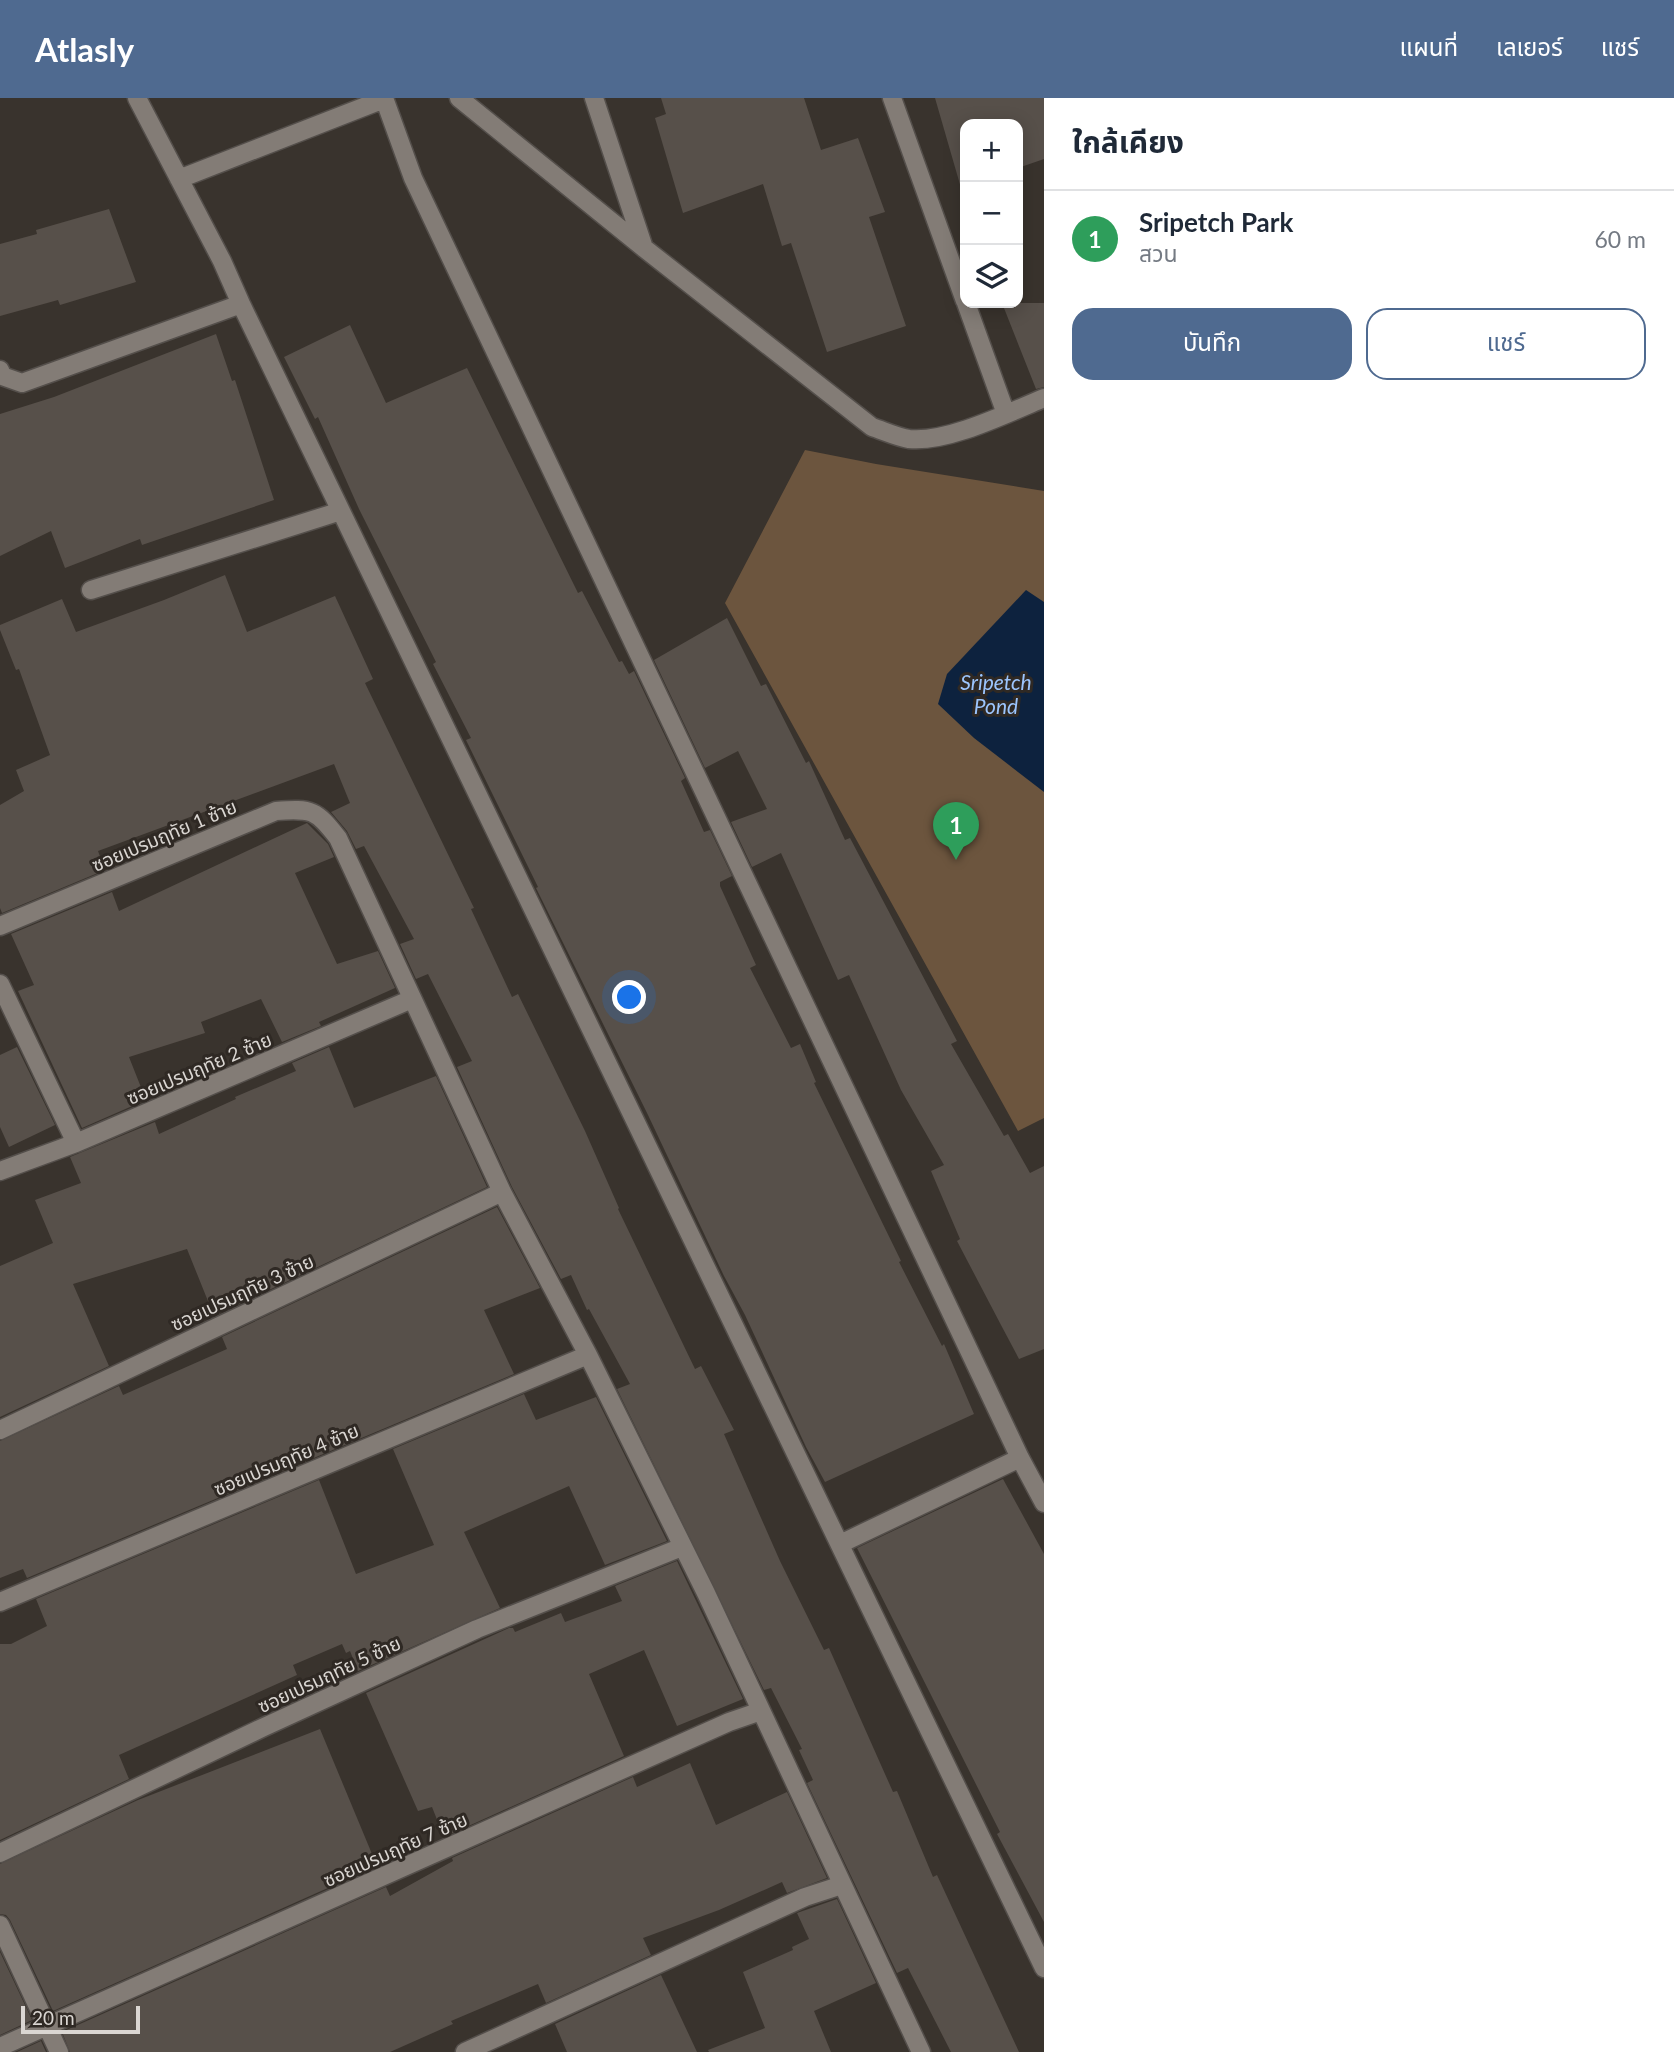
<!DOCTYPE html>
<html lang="th">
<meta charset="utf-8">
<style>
body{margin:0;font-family:Lato,"Noto Sans Thai",sans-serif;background:#f6f6f7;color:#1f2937}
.controls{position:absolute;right:21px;top:21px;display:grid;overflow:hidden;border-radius:14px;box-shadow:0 4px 18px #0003}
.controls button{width:63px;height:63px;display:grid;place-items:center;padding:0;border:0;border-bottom:2px solid #e0e1e3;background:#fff;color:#1f2937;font:35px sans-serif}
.scale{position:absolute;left:21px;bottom:18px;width:119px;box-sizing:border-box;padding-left:7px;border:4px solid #dad6d2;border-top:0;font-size:19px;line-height:24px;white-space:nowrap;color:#dad6d2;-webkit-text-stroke:5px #2f2924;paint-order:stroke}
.you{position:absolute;left:630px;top:900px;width:24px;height:24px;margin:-18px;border:5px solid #fff;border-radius:50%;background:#1a73e8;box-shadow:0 0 0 10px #1a73e833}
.badge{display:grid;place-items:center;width:46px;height:46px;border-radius:50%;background:#4f6a90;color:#fff;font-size:23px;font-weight:700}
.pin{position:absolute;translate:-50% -58px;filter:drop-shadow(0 2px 4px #0008)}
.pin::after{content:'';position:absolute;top:37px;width:24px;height:21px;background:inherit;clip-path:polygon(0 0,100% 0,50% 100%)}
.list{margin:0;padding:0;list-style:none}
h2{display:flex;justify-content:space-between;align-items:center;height:91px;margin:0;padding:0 28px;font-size:30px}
h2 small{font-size:23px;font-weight:400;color:#747a83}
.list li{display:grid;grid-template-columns:46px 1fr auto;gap:21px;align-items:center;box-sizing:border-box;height:98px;padding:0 28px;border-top:2px solid #e0e1e3}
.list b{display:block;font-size:26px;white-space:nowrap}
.list p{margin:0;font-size:23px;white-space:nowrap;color:#747a83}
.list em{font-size:23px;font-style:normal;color:#747a83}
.actions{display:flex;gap:14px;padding:21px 28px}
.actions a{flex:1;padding:16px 0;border:2px solid #4f6a90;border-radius:21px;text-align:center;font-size:24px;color:#4f6a90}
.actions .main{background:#4f6a90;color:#fff}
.icon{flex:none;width:38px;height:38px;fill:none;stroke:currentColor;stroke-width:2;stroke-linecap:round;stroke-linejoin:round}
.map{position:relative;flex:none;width:1044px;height:1954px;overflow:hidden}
header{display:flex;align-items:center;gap:42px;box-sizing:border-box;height:98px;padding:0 35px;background:#4f6a90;color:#fff}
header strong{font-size:33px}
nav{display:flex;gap:38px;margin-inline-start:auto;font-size:24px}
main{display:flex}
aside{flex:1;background:#fff}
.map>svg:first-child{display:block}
.green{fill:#6c553e}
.water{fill:#0d223e}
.building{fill:#57504a}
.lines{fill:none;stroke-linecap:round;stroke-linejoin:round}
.minor-casing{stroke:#544f4b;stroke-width:21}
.minor{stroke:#837c76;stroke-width:18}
.labels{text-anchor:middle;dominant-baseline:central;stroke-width:6;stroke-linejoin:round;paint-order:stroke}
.street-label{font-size:19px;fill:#dad6d2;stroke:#2f2924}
.water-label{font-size:21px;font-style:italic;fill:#9cc5fd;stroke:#2f2924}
</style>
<header>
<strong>Atlasly</strong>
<nav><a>แผนที่</a><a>เลเยอร์</a><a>แชร์</a></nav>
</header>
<main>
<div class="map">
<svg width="1044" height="1954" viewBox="0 0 1044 1954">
<rect width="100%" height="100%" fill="#39332d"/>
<path class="green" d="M 805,352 L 876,366 L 1044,393 L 1044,1020 L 1018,1033 L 725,505 Z"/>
<path class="water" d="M 1026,492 L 1044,504 L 1044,694 L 974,640 L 938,606 L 947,576 Z"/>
<path class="building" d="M 661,0 L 804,0 L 821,52 L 858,40 L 885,114 L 869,119 L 906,228 L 827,254 L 791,145 L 782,148 L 763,86 L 683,115 L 655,20 L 666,16 Z
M 935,0 L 1044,0 L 1044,61 L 1018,70 L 1018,26 L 965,26 L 965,89 L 961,90 Z
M 109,111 L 136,184 L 60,207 L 58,202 L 0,218 L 0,146 L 37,136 L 36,132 Z
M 1002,205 L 1044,205 L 1044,289 L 1036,291 Z
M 350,227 L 386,305 L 467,270 L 578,495 L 582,493 L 619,564 L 622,563 L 629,576 L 634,573 L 685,680 L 681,683 L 704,734 L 710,732 L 732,778 L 720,784 L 720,788 L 756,867 L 750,870 L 791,950 L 800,946 L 816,984 L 814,985 L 901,1163 L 899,1164 L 942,1248 L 944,1246 L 974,1316 L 825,1384 L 806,1349 L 745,1217 L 724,1178 L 648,1017 L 536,790 L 538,789 L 466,642 L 471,640 L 433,566 L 436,564 L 359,411 L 318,319 L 315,321 L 284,259 Z
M 216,236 L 232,283 L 235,282 L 274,402 L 142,447 L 140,441 L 65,470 L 51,433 L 0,458 L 0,316 L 54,299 Z
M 225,477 L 247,534 L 335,498 L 373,581 L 365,585 L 474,810 L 471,811 L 512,899 L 518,896 L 585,1033 L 619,1110 L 618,1111 L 695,1271 L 701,1268 L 734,1332 L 724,1336 L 780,1463 L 824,1552 L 829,1550 L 893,1694 L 897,1693 L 933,1779 L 937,1777 L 1019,1954 L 951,1954 L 908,1870 L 897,1875 L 807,1685 L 813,1682 L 799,1652 L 802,1651 L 771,1590 L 764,1592 L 617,1291 L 630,1286 L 589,1211 L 587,1212 L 571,1177 L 561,1181 L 512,1089 L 457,969 L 472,963 L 428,876 L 416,881 L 400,846 L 414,841 L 364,748 L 356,751 L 347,733 L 331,714 L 350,705 L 334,666 L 98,753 L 105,772 L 2,815 L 0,810 L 0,707 L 24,693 L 16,672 L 50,657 L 19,571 L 16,572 L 0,532 L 0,527 L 62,501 L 76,534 L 164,502 Z
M 727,520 L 761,588 L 766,586 L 806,665 L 809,663 L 845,742 L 850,740 L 957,943 L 951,946 L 1004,1038 L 1008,1036 L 1030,1075 L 1044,1068 L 1044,1251 L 1019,1261 L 1001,1227 L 957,1143 L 960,1141 L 931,1073 L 944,1067 L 901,992 L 849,877 L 838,882 L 781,755 L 752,769 L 731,724 L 767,711 L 738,653 L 705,670 L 654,562 Z
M 307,725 L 328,746 L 334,759 L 295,775 L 337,866 L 378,853 L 395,890 L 319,924 L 321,928 L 282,944 L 261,901 L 201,924 L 205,935 L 129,959 L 146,1002 L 82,1030 L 18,893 L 34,887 L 11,836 L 112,794 L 119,813 Z
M 17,949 L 55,1027 L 9,1049 L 0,1029 L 0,957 Z
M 329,949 L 354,1010 L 436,978 L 487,1089 L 214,1218 L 187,1151 L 73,1186 L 109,1268 L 0,1319 L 0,1168 L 53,1145 L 35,1102 L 81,1085 L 70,1059 L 155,1024 L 159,1036 L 236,1001 L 235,999 L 296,973 L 292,965 Z
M 497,1109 L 540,1190 L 484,1212 L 514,1276 L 27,1480 L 23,1471 L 0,1480 L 0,1343 L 119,1288 L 123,1297 L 227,1251 L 222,1239 Z
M 524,1296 L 536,1322 L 596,1299 L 667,1443 L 605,1467 L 569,1388 L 464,1434 L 500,1510 L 358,1573 L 350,1553 L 346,1555 L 342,1546 L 293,1567 L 297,1577 L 119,1657 L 129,1681 L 0,1742 L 0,1546 L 11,1546 L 47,1528 L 36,1501 L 319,1382 L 356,1476 L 434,1447 L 393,1351 Z
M 1003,1381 L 1044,1456 L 1044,1824 L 997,1736 L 1000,1734 L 857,1450 Z
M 677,1463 L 743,1601 L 677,1628 L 644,1552 L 589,1576 L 624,1658 L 444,1739 L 432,1709 L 418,1713 L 366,1595 L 509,1530 L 513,1530 L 515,1534 L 561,1515 L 565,1524 L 622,1503 L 615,1488 Z
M 320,1631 L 377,1768 L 53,1913 L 10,1822 L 6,1817 L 0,1816 L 0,1766 L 138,1702 Z
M 690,1665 L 716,1727 L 787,1694 L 827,1780 L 787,1795 L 782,1784 L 719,1812 L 643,1840 L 651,1857 L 546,1905 L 538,1886 L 451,1923 L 453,1926 L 390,1954 L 70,1954 L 62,1934 L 386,1789 L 390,1798 L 453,1763 L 452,1760 L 633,1679 L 637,1689 Z
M 837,1801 L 876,1885 L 814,1913 L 831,1954 L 709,1954 L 708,1952 L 765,1930 L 743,1874 L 793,1852 L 792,1849 L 809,1841 L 797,1815 Z
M 0,1854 L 32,1922 L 0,1937 Z
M 661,1877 L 697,1954 L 567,1954 L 555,1926 Z
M 41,1943 L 46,1954 L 17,1954 Z"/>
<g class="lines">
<g class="minor-casing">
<path id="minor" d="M 137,0 L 222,163 L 241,206 L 1044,1870
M 384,0 L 413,80 L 1020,1360 L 1044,1405
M 459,0 L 644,150 L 872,329 C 884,333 897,339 909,341 C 947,345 1008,315 1044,300
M 594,0 L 644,150
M 892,0 L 965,203
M 179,81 L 384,1
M 966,205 L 1006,316
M 0,272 L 2,278 L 22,285 L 241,206
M 91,492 L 341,413
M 0,828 L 276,713 C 312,710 316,712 338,740 L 502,1094 L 588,1257 L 706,1495 L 921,1954
M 0,886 L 76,1045
M 0,1073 L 76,1045 L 412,901
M 0,1332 L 502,1094
M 840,1446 L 1020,1360
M 0,1504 L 588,1257
M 0,1755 L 264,1629 L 477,1531 L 682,1449
M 0,1827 L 59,1954
M 0,1949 L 729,1624 L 761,1613
M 465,1954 L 805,1799 L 842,1787"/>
</g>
<use href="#minor" class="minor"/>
</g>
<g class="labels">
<g class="street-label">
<text transform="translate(164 737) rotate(-23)">ซอยเปรมฤทัย 1 ซ้าย</text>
<text transform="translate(199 970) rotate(-23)">ซอยเปรมฤทัย 2 ซ้าย</text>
<text transform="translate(242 1194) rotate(-25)">ซอยเปรมฤทัย 3 ซ้าย</text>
<text transform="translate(286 1361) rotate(-23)">ซอยเปรมฤทัย 4 ซ้าย</text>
<text transform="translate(329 1576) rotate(-25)">ซอยเปรมฤทัย 5 ซ้าย</text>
<text transform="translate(395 1751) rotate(-24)">ซอยเปรมฤทัย 7 ซ้าย</text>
</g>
<g class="water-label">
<text x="996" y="583">Sripetch<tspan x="996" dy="24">Pond</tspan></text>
</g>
</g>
</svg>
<div class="controls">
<button>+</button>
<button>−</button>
<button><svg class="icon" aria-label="layers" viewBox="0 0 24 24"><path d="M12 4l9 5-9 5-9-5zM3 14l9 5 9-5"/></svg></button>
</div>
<div class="scale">20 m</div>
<div class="you"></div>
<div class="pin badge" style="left:956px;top:762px;background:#2e9e5b">1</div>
</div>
<aside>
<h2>ใกล้เคียง<small></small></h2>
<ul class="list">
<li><span class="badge" style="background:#2e9e5b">1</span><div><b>Sripetch Park</b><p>สวน</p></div><em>60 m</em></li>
</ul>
<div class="actions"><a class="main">บันทึก</a><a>แชร์</a></div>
</aside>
</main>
